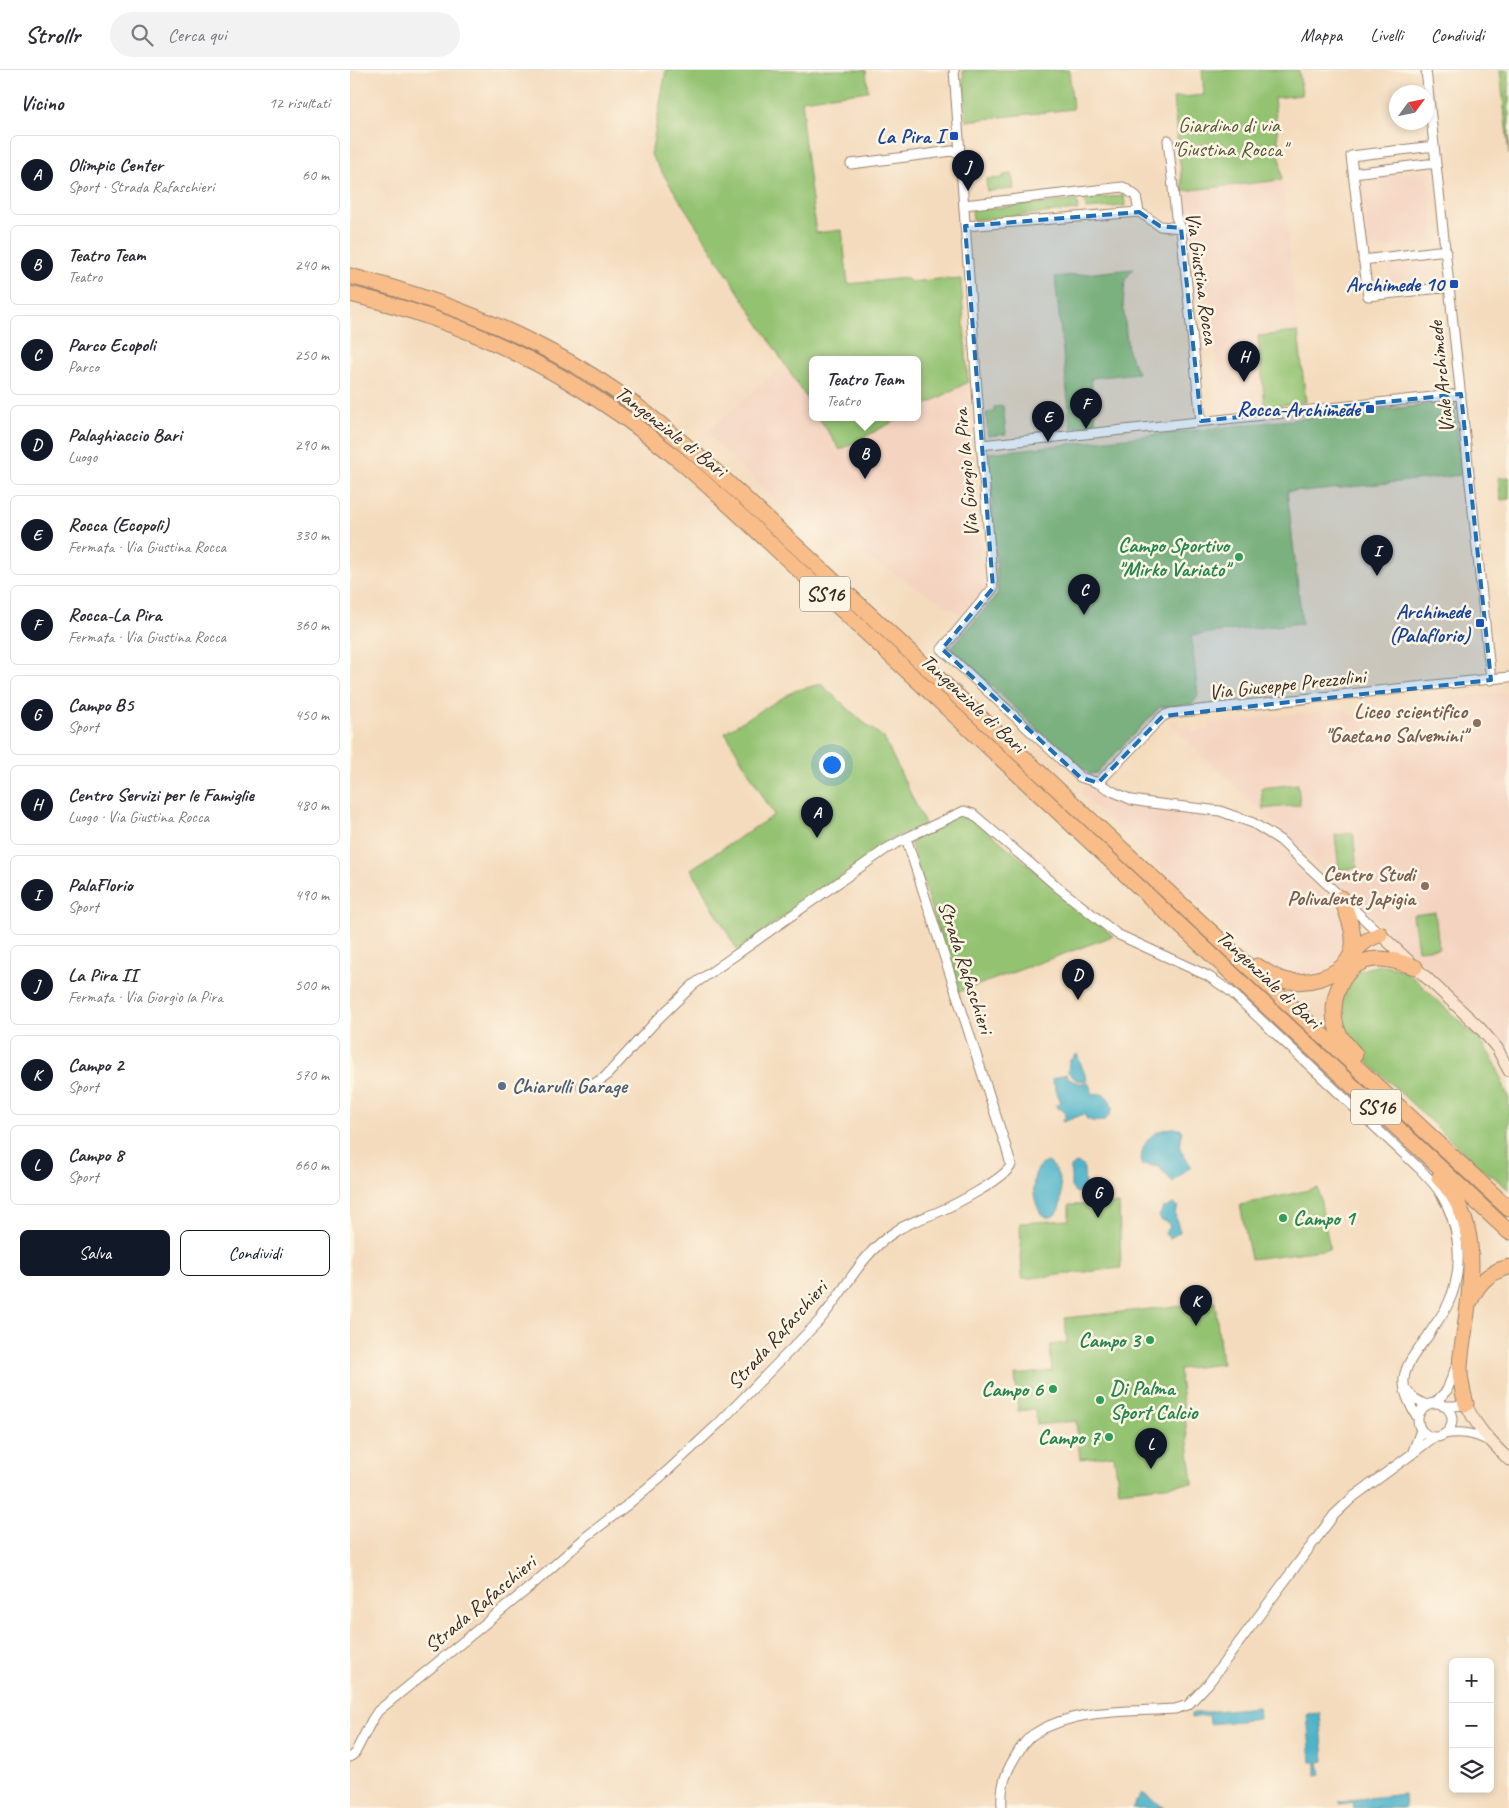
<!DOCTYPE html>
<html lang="it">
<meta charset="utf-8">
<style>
body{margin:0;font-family:Caveat,sans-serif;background:#f2f2f3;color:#2b2b33}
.controls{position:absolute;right:15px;bottom:15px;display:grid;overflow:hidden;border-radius:8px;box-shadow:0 2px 8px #0003}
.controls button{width:45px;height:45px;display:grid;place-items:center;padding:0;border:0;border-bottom:1px solid #e1e1e2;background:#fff;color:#2b2b33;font:25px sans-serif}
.compass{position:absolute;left:1039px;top:15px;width:45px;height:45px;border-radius:50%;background:#fff;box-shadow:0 2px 8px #0003;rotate:57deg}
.you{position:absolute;left:481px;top:694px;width:18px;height:18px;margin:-12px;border:4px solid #fff;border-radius:50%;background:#1a73e8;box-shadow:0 0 0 8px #1a73e833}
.badge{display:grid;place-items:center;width:32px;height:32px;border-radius:50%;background:#111827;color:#fff;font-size:16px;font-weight:700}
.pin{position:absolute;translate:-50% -41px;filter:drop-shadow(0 1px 2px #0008)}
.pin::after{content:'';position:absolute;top:26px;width:18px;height:15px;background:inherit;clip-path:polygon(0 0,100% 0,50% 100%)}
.popup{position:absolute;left:459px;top:286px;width:112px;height:65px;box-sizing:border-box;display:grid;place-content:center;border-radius:8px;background:#fff;filter:drop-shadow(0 1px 4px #0005);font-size:16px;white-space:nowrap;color:#7c7c81}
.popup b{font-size:19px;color:#2b2b33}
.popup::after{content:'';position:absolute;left:50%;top:100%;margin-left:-10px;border:10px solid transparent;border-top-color:#fff}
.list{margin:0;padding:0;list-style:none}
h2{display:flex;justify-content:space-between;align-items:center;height:65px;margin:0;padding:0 20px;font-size:21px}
h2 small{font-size:16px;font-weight:400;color:#7c7c81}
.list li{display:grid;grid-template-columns:32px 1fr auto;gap:15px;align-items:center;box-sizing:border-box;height:80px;margin:0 10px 10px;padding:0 10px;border:1px solid #e1e1e2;border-radius:8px}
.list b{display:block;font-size:19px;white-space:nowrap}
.list p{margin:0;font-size:16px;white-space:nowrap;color:#7c7c81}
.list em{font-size:16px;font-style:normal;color:#7c7c81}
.actions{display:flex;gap:10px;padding:15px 20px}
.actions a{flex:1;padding:11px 0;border:1px solid #111827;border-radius:8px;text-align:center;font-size:18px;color:#111827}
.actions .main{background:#111827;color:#fff}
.icon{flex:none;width:28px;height:28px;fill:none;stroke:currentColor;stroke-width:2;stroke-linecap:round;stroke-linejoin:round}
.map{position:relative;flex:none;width:1159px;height:1738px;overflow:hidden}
header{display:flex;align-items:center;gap:30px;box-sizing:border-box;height:70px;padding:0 25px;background:#fff;border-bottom:1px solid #e1e1e2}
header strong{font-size:24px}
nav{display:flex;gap:28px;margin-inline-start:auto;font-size:18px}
.search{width:350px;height:45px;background:#f2f2f3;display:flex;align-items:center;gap:12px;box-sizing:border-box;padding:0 18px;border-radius:28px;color:#7c7c81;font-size:19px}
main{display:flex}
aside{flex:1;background:#fff}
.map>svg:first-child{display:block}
.built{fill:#f4d3c0}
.green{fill:#93c271;stroke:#677648}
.water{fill:#4db4cb;stroke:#446f74}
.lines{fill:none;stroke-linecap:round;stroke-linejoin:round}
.street-casing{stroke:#98826e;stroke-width:11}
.secondary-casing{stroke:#98826e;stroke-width:13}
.highway-casing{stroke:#98826e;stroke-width:17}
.street{stroke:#fff;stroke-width:9}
.secondary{stroke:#fce5d0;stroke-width:11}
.highway{stroke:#f8bd89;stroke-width:15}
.marked{fill:#1f6fb2;fill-opacity:0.2;stroke:#1f6fb2;stroke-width:4;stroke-dasharray:10 6;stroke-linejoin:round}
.transit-dot{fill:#1a4fb4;stroke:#fcf5e5;stroke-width:2}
.leisure-dot{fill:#2e9e5b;stroke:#fcf5e5;stroke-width:2}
.education-dot{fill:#8d6e63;stroke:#fcf5e5;stroke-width:2}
.service-dot{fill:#5c6f8a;stroke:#fcf5e5;stroke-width:2}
.labels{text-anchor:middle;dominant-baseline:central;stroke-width:5;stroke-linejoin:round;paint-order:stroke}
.shield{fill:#fcf5e5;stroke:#75675a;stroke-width:1}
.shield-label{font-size:20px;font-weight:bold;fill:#3b2a1e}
.park-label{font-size:21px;fill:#555837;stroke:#fcf5e5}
.transit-label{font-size:21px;font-weight:bold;fill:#164399;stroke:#fcf5e5;text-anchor:end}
.street-label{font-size:21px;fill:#3b2a1e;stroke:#fcf5e5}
.leisure-label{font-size:21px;font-weight:bold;fill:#27864d;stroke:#fcf5e5;text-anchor:end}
.education-label{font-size:21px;font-weight:bold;fill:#785e54;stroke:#fcf5e5;text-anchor:end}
.service-label{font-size:21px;font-weight:bold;fill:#4e5e75;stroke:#fcf5e5;text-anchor:start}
</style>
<header>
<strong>Strollr</strong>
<div class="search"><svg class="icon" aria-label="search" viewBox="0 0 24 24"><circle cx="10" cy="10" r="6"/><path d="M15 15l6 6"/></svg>Cerca qui</div>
<nav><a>Mappa</a><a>Livelli</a><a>Condividi</a></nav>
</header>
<main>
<aside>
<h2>Vicino<small>12 risultati</small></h2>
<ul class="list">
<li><span class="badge">A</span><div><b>Olimpic Center</b><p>Sport · Strada Rafaschieri</p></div><em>60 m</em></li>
<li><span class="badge">B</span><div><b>Teatro Team</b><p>Teatro</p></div><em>240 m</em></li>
<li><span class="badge">C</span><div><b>Parco Ecopoli</b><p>Parco</p></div><em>250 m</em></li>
<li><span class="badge">D</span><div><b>Palaghiaccio Bari</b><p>Luogo</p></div><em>290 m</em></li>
<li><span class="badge">E</span><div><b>Rocca (Ecopoli)</b><p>Fermata · Via Giustina Rocca</p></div><em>330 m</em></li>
<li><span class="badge">F</span><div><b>Rocca-La Pira</b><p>Fermata · Via Giustina Rocca</p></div><em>360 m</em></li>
<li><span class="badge">G</span><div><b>Campo B5</b><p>Sport</p></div><em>450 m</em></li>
<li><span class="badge">H</span><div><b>Centro Servizi per le Famiglie</b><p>Luogo · Via Giustina Rocca</p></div><em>480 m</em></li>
<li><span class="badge">I</span><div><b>PalaFlorio</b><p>Sport</p></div><em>490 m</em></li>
<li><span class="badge">J</span><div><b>La Pira II</b><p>Fermata · Via Giorgio la Pira</p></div><em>500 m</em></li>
<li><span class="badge">K</span><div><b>Campo 2</b><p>Sport</p></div><em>570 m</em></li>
<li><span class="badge">L</span><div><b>Campo 8</b><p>Sport</p></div><em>660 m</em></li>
</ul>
<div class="actions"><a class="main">Salva</a><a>Condividi</a></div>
</aside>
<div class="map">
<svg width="1159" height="1738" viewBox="0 0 1159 1738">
<rect width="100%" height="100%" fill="#fcf5e5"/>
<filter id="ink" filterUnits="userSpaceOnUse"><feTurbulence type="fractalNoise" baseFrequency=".02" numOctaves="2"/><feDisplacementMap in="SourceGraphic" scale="10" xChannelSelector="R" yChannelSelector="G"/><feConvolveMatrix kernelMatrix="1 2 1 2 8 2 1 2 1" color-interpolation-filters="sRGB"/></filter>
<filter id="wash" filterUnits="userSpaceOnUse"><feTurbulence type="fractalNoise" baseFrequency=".0096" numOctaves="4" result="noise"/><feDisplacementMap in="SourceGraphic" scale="20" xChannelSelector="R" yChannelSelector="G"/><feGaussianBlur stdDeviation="1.12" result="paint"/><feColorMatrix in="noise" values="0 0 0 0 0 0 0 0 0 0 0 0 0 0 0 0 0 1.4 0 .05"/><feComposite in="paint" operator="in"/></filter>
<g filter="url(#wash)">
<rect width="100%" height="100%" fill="#f4dbbd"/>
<path class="built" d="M 1078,101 L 1085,173 L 1018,180 L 1011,108 Z
M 932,110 L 948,262 L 908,267 L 915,337 L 867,342 L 866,331 L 871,325 L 861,230 L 844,232 L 840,194 L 845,188 L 841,152 L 835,147 L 833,121 Z
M 1087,189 L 1089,206 L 1039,212 L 1038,195 Z
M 434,294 L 462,337 L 462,348 L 469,348 L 490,379 L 550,348 L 568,348 L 568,339 L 618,312 L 622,372 L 615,373 L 616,384 L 624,384 L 633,521 L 612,545 L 429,434 L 356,363 Z
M 1159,622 L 1159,987 L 1141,960 L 1127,945 L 817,652 L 827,651 L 828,657 L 841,655 L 842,662 L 860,660 L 860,653 L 997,639 L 998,645 L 1036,641 L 1035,635 Z
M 735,716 L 771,731 L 791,737 L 858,744 L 869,747 L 900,758 L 919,769 L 943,788 L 944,796 L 987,837 L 997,854 L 995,886 L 974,901 L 941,907 L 914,895 L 729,722 Z"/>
<path class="green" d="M 316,0 L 516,0 L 518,21 L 452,30 L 454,48 L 452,49 L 466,163 L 492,160 L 498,214 L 556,208 L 561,212 L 598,208 L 598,210 L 611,209 L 618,312 L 568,339 L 568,290 L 462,290 L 462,337 L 301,85 Z
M 613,0 L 719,0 L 723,39 L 616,51 Z
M 852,0 L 949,0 L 952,25 L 924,28 L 932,110 L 833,121 L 823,28 L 854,25 Z
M 1150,0 L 1159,0 L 1159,85 Z
M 662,104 L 664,119 L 637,121 L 636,109 L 653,108 L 653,105 Z
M 774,126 L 775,136 L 736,139 L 735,129 Z
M 727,130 L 728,140 L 623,150 L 622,140 Z
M 783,199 L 775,210 L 773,235 L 778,281 L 788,303 L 741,308 L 746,355 L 721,358 L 705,207 Z
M 948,262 L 956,332 L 915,337 L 908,266 Z
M 1104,332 L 1112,405 L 953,422 L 952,420 L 937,421 L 952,553 L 841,565 L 848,626 L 842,634 L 810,637 L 746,703 L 740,704 L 717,687 L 601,578 L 647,525 L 648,522 L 639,383 Z
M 653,336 L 656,364 L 638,366 L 636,343 L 644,342 L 644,337 Z
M 469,348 L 550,348 L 490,380 Z
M 1159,407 L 1159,429 L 1151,430 L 1148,408 Z
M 471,614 L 512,651 L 534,668 L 578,760 L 614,741 L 763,866 L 609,922 L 603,908 L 557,762 L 550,765 L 387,880 L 341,799 L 424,745 L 375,662 L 444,621 Z
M 948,714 L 950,735 L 913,739 L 911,718 Z
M 1003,763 L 1007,798 L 989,800 L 985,765 Z
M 1085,842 L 1089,878 L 1068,880 L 1063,845 Z
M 1032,894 L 1057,902 L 1131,971 L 1145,993 L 1159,1029 L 1159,1120 L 1144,1107 L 1128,1096 L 1004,979 L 997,971 L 987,936 L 1005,902 Z
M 968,1118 L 980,1179 L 901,1189 L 890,1135 Z
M 769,1134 L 771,1198 L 672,1209 L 670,1153 L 719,1150 L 719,1135 Z
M 865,1232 L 872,1294 L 829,1299 L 843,1413 L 769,1421 L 764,1385 L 730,1389 L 726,1351 L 687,1355 L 685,1339 L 668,1341 L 665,1305 L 702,1301 L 700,1275 L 717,1273 L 715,1248 Z"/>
<path class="water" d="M 727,984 L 737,1010 L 736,1011 L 726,1010 L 718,1002 L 719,991 Z
M 716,1004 C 721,1012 729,1015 738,1012 L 743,1024 C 754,1022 761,1027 762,1039 C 759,1052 748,1054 737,1049 L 734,1044 L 713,1052 L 712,1050 L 715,1048 L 716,1044 L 713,1040 L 708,1038 L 706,1035 L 711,1033 L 702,1009 Z
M 825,1058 L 832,1060 L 830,1079 L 841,1096 L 823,1112 L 809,1097 L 794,1094 L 792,1096 C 788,1074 803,1058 825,1058 Z
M 698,1092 C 716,1101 717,1156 693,1146 C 682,1134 677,1097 698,1092 Z
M 726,1093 L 732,1095 L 734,1099 L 735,1118 L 729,1123 L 725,1122 L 721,1117 L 721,1097 Z
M 823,1134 L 828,1137 L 825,1143 L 826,1149 L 830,1161 L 829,1163 L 820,1168 L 817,1166 L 815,1163 L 820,1157 L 817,1151 L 812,1151 L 809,1147 L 813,1138 L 818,1137 Z
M 908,1637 L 909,1649 L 860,1654 L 859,1645 L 841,1648 L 841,1644 L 844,1643 Z
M 970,1643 L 974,1691 L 969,1692 L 971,1704 L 966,1705 L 966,1692 L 961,1692 L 957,1644 Z
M 792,1723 L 815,1738 L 782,1738 Z
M 1054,1724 L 1055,1738 L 1004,1738 L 1003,1732 L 990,1734 L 990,1731 Z"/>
</g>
<g filter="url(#ink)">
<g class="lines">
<g class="street-casing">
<path id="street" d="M 604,0 L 628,333 L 643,518 L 592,579 L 730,707 L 748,713 L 764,722 L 782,730 L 801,733 L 870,741 L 903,753 L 930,770 L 1030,864
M 1076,0 L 1141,610
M 818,70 L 826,147 L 831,158 L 851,351
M 1084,76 L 1001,86 L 1018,226 L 1099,217
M 501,94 L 610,80
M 1003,103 L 1086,93
M 614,135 L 773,117 L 786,126 L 789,142
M 615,156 L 789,142 L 810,156 L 831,158
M 1013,190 L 1096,180
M 631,375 L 1111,324
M 748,713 L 805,654 L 813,646 L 821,643 L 1159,607
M 231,1016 L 242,1015 L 255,1007 L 308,949 L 343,915 L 536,779 L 556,768
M 1057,1321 L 1065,1329 L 1076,1335
M 1085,1333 L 1097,1320 L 1106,1297
M1068 1350a17 17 0 1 1 34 0a17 17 0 1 1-34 0Z
M 1093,1336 L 1105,1336 L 1116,1334
M 1071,1360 L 1062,1384 L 1084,1367
M 1094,1364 C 1111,1361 1123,1363 1139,1371
M 0,1687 L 5,1683 L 22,1650 L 28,1641 L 180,1517 L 237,1466 L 276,1436 L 315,1403 L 368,1354 L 469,1251 C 496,1220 510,1184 546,1161 C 559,1152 574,1148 588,1142 C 604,1135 655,1109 661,1095 L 656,1077 L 556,768 L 614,741 L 623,744 L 710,819 L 767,864 L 858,906 L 880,921 L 1071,1100 C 1077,1107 1084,1113 1089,1121 C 1110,1153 1115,1198 1098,1234 C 1093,1245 1084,1255 1078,1266 C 1069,1278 1055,1294 1054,1309 C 1053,1322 1061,1338 1068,1348
M 652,1738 C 651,1720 653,1710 661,1694 C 666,1685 675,1669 684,1664 C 724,1638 779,1642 825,1639 L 838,1635 L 858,1614 L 984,1445 L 1003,1427 L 1062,1384"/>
</g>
<g class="secondary-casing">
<path id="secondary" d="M 1030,864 L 1130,958 L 1147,978 L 1159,1001
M 1116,1334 C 1126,1357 1141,1372 1159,1390"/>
</g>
<g class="highway-casing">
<path id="highway" d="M 0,206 C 101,232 200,272 284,334 C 326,365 364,400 402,435 L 1159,1139
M 0,224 C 98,247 190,288 272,346 C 315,376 353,411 391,446 L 1159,1162
M 1002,883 L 1016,871 L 1030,864
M 907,896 C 914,900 922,906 931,909 C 952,917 992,907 1001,884 C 1008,868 997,843 991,828
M 1005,984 C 998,976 990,969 987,959 C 977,931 993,890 1027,889 C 1040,888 1052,893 1065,897
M 1089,1108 C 1131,1150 1122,1205 1115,1258 C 1113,1272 1110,1286 1110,1300 C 1110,1312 1113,1323 1116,1334
M 1121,1230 C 1128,1213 1141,1201 1159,1197"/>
</g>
<use href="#street" class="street"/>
<use href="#secondary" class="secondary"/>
<use href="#highway" class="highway"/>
</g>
</g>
<path class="marked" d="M 789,142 L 810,156 L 831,158 L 851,351 L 1111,324 L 1141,610 L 813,646 L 748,713 L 730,707 L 592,579 L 643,518 L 615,156 Z"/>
<g class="transit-dot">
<rect x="599" y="61" width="10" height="10" rx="2.5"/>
<rect x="1099" y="209" width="10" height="10" rx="2.5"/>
<rect x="1015" y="334" width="10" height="10" rx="2.5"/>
<rect x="1125" y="548" width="10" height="10" rx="2.5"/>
</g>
<g class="leisure-dot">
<circle cx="889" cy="487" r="5"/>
<circle cx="933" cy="1148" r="5"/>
<circle cx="800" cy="1270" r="5"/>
<circle cx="703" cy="1319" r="5"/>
<circle cx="750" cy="1330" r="5"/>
<circle cx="759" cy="1367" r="5"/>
</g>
<g class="education-dot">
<circle cx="1127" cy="653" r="5"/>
<circle cx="1075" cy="816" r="5"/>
</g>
<circle class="service-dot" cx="152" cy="1016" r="5"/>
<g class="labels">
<g class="shield">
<rect x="450" y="506.5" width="50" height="35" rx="4"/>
<rect x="1001" y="1019.5" width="50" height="35" rx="4"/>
</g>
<g class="shield-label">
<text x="475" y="524">SS16</text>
<text x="1026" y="1037">SS16</text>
</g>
<g class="park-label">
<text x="879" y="55">Giardino di via<tspan x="879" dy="24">"Giustina Rocca"</tspan></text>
</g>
<g class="transit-label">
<text x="594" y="66">La Pira I</text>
<text x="1094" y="214">Archimede 10</text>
<text x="1010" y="339">Rocca-Archimede</text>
<text x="1120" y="541">Archimede<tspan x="1120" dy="24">(Palaflorio)</tspan></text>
</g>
<g class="street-label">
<text transform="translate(852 208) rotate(82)">Via Giustina Rocca</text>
<text transform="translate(1091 307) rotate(-96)">Viale Archimede</text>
<text transform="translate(321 361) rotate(38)">Tangenziale di Bari</text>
<text transform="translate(616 403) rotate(-95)">Via Giorgio la Pira</text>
<text transform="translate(937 614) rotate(-6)">Via Giuseppe Prezzolini</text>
<text transform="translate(623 633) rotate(43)">Tangenziale di Bari</text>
<text transform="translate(616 897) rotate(72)">Strada Rafaschieri</text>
<text transform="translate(919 909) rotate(43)">Tangenziale di Bari</text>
<text transform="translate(427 1265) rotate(-48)">Strada Rafaschieri</text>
<text transform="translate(130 1534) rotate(-40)">Strada Rafaschieri</text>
</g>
<g class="leisure-label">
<text x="879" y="475">Campo Sportivo<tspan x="879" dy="24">"Mirko Variato"</tspan></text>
<text x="943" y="1148" text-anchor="start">Campo 1</text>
<text x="790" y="1270">Campo 3</text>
<text x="760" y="1318" text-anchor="start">Di Palma<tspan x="760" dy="24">Sport Calcio</tspan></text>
<text x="693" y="1319">Campo 6</text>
<text x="749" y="1367">Campo 7</text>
</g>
<g class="education-label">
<text x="1117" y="641">Liceo scientifico<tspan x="1117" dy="24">"Gaetano Salvemini"</tspan></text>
<text x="1065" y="804">Centro Studi<tspan x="1065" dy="24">Polivalente Japigia</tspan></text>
</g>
<g class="service-label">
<text x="162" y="1016">Chiarulli Garage</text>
</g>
</g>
</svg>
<div class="controls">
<button>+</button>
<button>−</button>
<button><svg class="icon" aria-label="layers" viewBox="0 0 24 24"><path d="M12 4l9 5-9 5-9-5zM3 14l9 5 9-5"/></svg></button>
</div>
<svg class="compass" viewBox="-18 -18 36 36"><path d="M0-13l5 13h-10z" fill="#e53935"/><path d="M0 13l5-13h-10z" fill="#7c7c81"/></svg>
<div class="you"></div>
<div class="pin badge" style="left:467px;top:768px">A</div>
<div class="pin badge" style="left:515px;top:409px">B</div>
<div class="popup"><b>Teatro Team</b>Teatro</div>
<div class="pin badge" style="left:734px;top:545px">C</div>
<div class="pin badge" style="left:728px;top:930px">D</div>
<div class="pin badge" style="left:698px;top:372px">E</div>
<div class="pin badge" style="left:736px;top:359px">F</div>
<div class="pin badge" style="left:748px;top:1148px">G</div>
<div class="pin badge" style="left:894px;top:312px">H</div>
<div class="pin badge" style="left:1027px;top:506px">I</div>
<div class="pin badge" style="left:618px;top:121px">J</div>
<div class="pin badge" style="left:846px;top:1256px">K</div>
<div class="pin badge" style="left:801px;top:1399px">L</div>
</div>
</main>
